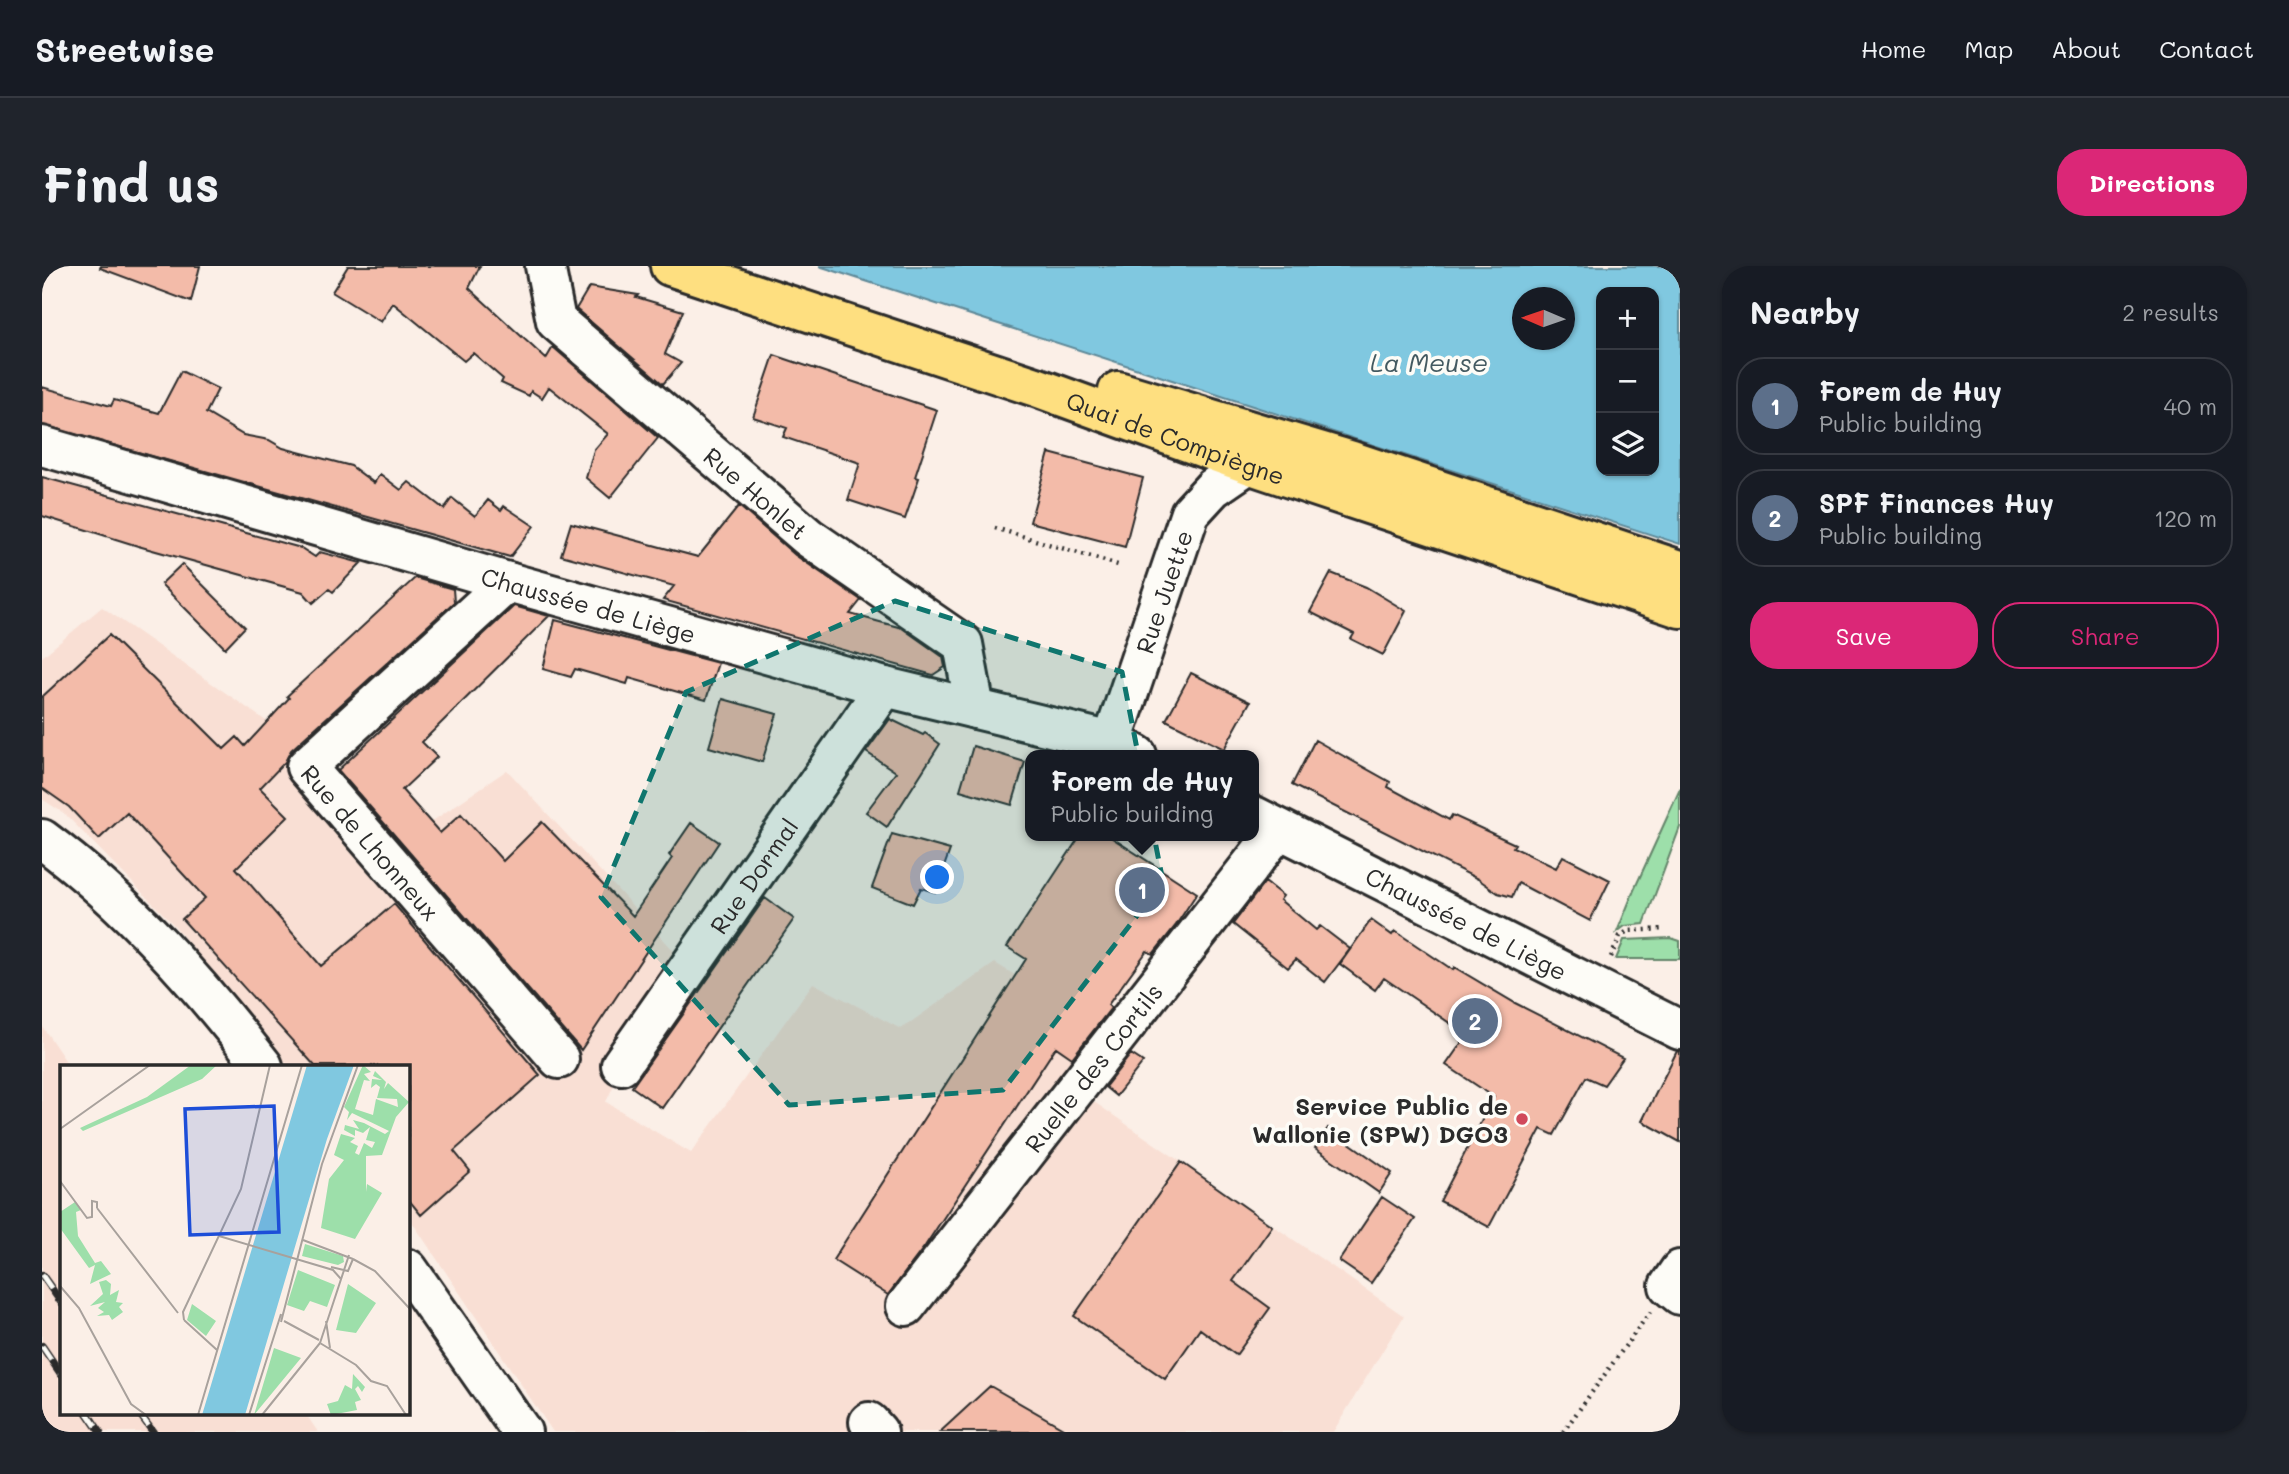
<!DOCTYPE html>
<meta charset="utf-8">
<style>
body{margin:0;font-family:Mali,sans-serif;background:#20242c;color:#f1f3f6}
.controls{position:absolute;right:21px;top:21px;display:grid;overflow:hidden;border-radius:14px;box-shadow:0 2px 5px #0004}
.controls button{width:63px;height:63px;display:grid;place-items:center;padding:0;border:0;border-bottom:2px solid #363941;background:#171b24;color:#f1f3f6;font:35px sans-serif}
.compass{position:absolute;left:1470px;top:21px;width:63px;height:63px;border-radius:50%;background:#171b24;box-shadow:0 2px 5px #0004;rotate:272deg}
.you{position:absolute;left:896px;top:612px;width:24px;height:24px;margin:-18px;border:5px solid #fff;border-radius:50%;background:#1a73e8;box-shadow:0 0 0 10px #1a73e833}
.badge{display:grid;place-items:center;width:46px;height:46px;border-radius:50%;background:#db2777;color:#fff;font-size:23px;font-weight:700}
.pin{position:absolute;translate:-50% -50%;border:4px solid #fff;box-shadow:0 2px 7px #0006}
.popup{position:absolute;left:983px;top:484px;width:234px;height:91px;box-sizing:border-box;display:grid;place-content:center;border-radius:14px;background:#171b24;filter:drop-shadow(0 2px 5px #0005);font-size:23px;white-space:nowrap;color:#9ea1a6}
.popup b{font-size:26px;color:#f1f3f6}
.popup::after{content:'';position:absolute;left:50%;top:100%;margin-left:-14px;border:14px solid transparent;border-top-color:#171b24}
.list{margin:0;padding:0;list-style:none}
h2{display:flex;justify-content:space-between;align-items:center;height:91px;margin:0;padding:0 28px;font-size:30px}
h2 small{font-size:23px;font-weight:400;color:#9ea1a6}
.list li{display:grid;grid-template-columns:46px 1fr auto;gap:21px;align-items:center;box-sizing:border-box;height:98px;margin:0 14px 14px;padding:0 14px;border:2px solid #363941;border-radius:28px}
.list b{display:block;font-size:26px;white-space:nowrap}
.list p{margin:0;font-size:23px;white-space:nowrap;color:#9ea1a6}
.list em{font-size:23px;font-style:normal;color:#9ea1a6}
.actions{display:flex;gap:14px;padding:21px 28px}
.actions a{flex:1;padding:16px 0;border:2px solid #db2777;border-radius:28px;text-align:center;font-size:24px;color:#db2777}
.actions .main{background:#db2777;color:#fff}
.icon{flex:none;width:38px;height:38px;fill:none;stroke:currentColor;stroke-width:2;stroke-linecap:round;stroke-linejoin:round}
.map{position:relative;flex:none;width:1638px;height:1166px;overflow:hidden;border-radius:28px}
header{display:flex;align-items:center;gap:42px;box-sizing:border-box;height:98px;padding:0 35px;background:#171b24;border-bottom:2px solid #363941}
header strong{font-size:33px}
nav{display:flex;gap:38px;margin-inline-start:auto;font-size:24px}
.intro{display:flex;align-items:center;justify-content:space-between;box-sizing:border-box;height:168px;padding:0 42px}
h1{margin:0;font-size:49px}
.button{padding:18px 32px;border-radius:28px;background:#db2777;color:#fff;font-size:24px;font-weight:700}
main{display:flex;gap:42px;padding:0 42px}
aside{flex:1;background:#171b24;border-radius:28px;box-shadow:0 2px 5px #0004}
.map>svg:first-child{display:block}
.built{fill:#f9dfd4}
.green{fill:#9ddfaa;stroke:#64856a;stroke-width:2}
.water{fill:#80c8e0;stroke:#5e8998;stroke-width:2;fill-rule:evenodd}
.building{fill:#f3bba9;stroke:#2b2b2b;stroke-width:2}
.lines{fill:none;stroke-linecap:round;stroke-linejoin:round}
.minor-casing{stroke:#2b2b2b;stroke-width:44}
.major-casing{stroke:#2b2b2b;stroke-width:44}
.path{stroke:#2b2b2b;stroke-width:4.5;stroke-dasharray:2 5;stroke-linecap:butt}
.minor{stroke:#fdfcf7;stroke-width:38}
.major{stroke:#fedf80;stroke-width:38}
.rail-casing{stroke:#2b2b2b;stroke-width:8}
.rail{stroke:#fdfcf7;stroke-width:5;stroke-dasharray:16;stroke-linecap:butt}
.marked{fill:#0f766e;fill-opacity:0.2;stroke:#0f766e;stroke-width:5;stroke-dasharray:14 9;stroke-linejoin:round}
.poi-dot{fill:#d1495b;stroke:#fdfcf7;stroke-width:2.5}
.labels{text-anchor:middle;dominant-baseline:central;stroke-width:7;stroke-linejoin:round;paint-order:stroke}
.street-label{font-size:24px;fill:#2b2b2b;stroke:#fdfcf7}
.poi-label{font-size:24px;font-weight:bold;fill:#2b2b2b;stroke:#fdfcf7;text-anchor:end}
.water-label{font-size:26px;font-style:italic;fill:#445a61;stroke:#fdfcf7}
.inset-road{fill:none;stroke:#a8a19c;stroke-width:2}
.view{fill:#1d4ed8;fill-opacity:0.15;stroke:#1d4ed8;stroke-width:3.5}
.inset-edge{fill:none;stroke:#2b2b2b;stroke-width:3.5}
</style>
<header>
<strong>Streetwise</strong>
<nav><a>Home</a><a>Map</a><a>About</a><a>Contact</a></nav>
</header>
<div class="intro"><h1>Find us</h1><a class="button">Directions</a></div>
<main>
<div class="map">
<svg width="1638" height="1166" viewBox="0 0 1638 1166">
<rect width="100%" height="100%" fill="#fbefe7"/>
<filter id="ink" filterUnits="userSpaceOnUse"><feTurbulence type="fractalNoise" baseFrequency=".0143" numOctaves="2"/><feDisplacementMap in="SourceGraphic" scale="14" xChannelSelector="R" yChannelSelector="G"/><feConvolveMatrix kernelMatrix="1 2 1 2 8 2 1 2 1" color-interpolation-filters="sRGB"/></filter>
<g filter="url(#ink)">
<path class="built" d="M 60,341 L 247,471 L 357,578 L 465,504 L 634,687 L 564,836 L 649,887 L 771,717 L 859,763 L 953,697 L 1009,731 L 1080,780 L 1042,829 L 1362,1050 L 1291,1166 L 511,1166 L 366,950 L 366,800 L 246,800 L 132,659 L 23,548 L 0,533 L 0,391 Z
M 0,760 L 27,800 L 19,800 L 19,1147 L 263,1147 L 276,1166 L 9,1166 L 0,1152 Z"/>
<path class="green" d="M 1638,523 L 1638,561 L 1602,658 L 1583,660 L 1575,666 L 1592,624 Z
M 1629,672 L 1638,675 L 1638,693 L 1574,693 L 1582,674 Z"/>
<path class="water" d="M 777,0 L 1638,0 L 1638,278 ZM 1559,26 L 1612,26 L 1612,205 L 1559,205 ZM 1480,32 L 1522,32 L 1522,74 L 1480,74 Z"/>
<path class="building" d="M 59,0 L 158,0 L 149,36 L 58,2 Z
M 306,0 L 438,0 L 427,22 L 504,93 L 511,81 L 616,172 L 568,232 L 544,212 L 552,184 L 566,168 L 507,121 L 500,132 L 489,125 L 487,130 L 459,117 L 461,113 L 431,87 L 422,95 L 351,37 L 339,56 L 290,26 Z
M 547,21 L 596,29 L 594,31 L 641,45 L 623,88 L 639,97 L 621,118 L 534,43 Z
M 732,89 L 895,144 L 873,211 L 877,212 L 863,253 L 806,234 L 818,197 L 741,171 L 745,162 L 711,151 Z
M 139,105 L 176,123 L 164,147 L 201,169 L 227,174 L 241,182 L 309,200 L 332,217 L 338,208 L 359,224 L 367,216 L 402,243 L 410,232 L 433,250 L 446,234 L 459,244 L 462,240 L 492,260 L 468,291 L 0,159 L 0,121 L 69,140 L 72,134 L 117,147 Z
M 1007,187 L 1101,212 L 1083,281 L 988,256 Z
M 0,211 L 259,282 L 273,291 L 278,286 L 319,297 L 291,326 L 287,323 L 271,337 L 261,326 L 96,280 L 0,250 Z
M 697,240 L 753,289 L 819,334 L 808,348 L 860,362 L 901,391 L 903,401 L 891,409 L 621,334 L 632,320 L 519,289 L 529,257 L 656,291 Z
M 140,298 L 203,361 L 183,382 L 119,318 Z
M 1289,307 L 1324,321 L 1364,345 L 1341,389 L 1309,373 L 1312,368 L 1268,346 Z
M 373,312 L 411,323 L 412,336 L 249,484 L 243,496 L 218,522 L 246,550 L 194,602 L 279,700 L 352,638 L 498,809 L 412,885 L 428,905 L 379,949 L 366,933 L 366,800 L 273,800 L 140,653 L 163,632 L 85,547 L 57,573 L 27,541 L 0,522 L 0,431 L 67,369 L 182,483 L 195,471 L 203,480 L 247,432 L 245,430 Z
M 472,340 L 507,350 L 380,476 L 395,491 L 360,524 L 398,567 L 419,548 L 461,595 L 500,556 L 591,650 L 630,592 L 627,589 L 649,557 L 677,576 L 539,784 L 296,504 Z
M 513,354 L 676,397 L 664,434 L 587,412 L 585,418 L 533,403 L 529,411 L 501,403 Z
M 1149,407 L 1208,436 L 1182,483 L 1124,454 Z
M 681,433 L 735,448 L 720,496 L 667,481 Z
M 848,453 L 881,469 L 883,467 L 898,478 L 845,561 L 824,546 L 854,506 L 824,486 Z
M 1273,474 L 1348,516 L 1346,521 L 1407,554 L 1410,549 L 1473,578 L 1471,581 L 1514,602 L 1521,590 L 1568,614 L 1548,655 L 1476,617 L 1470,631 L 1456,627 L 1436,613 L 1250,519 Z
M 931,480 L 983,496 L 970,539 L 918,524 Z
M 850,568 L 908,584 L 893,626 L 879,622 L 871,638 L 830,622 Z
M 1038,570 L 1067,570 L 1155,627 L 1134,659 L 1111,688 L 1105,685 L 1066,739 L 1069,742 L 1030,792 L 1014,781 L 883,980 L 846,1029 L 791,994 L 984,693 L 965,681 Z
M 1223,616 L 1241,630 L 1238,634 L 1274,664 L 1278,660 L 1308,683 L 1283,716 L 1254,693 L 1246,702 L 1191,658 Z
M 723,632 L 752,653 L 620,842 L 590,821 Z
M 1329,654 L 1350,669 L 1353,665 L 1411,704 L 1412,701 L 1473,737 L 1581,792 L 1562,819 L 1544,811 L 1512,869 L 1499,863 L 1447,961 L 1398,935 L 1452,831 L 1404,799 L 1425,769 L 1342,712 L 1333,724 L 1298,698 Z
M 1635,785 L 1638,786 L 1638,876 L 1600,855 Z
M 1089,788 L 1101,796 L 1074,830 L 1063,821 Z
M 1286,862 L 1350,907 L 1337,927 L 1273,882 Z
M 1139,896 L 1230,960 L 1191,1015 L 1228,1042 L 1194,1089 L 1158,1063 L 1123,1113 L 1032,1050 Z
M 1340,931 L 1373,953 L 1329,1017 L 1297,995 Z
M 948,1120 L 1028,1166 L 898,1166 Z"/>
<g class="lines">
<g class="minor-casing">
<g id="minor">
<path id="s1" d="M 503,0 L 514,55 L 766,271 L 921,378 L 933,443"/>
<path id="s2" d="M 0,180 L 466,316 L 843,421 L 1070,476 L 1095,489"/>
<path id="s3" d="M 466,316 L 264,501 L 517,793"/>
<path id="s4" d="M 1070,476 L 1148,247 L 1171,222 L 1206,198"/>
<path id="s5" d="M 1212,550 L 1638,764"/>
<path d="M 0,573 C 85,636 156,716 221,800"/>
<path id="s6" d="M 579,799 L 843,421"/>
<path d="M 366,1003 L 480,1166"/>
<path d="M 1638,1004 L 1627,1020 L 1638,1029"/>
<path id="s7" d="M 864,1040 L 1237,563"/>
<path d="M 827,1156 L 836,1166"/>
</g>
</g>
<g class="major-casing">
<g id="major">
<path id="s8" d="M 628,0 L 994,121 L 1206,198 L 1638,342"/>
<path d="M 1076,125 L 1310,195 L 1638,304"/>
</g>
</g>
<path class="path" d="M 953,262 L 1076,299
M 1569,691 L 1578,670 L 1586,665 L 1622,663
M 1521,1166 L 1608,1046"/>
<use href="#minor" class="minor"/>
<use href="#major" class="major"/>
<g class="rail-casing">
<path id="rail" d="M 0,1009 L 19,1036
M 0,1080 L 19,1108
M 45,1147 L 58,1166
M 97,1147 L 111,1166"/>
</g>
<use href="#rail" class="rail"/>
</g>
</g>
<path class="marked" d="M 853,335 L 1080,406 L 1121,616 L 961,824 L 747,839 L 559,631 L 644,426 Z"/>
<circle class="poi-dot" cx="1480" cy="853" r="7"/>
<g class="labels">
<g class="street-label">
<text stroke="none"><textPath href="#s8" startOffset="534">Quai de Compiègne</textPath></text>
<text stroke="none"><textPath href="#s1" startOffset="320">Rue Honlet</textPath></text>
<text stroke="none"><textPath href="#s4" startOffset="159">Rue Juette</textPath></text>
<text stroke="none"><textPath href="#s2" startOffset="569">Chaussée de Liège</textPath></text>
<text stroke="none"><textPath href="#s3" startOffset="373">Rue de Lhonneux</textPath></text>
<text stroke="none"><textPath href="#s6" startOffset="231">Rue Dormal</textPath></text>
<text stroke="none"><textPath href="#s5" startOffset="238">Chaussée de Liège</textPath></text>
<text stroke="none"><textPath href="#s7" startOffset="303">Ruelle des Cortils</textPath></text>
</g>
<g class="poi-label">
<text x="1466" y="839">Service Public de<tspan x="1466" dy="28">Wallonie (SPW) DGO3</tspan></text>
</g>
<g class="water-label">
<text x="1387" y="96">La Meuse</text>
</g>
</g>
<g transform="translate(18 799)">
<rect width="350" height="350" fill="#fbefe7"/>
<path d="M 131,0 L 157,0 L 142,14 L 23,66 L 20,63 L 87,32 ZM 303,0 L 311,7 L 304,9 L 310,16 L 304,15 L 295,44 L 313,50 L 316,34 L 338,42 L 337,34 L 317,33 L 320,22 L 316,19 L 311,23 L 312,14 L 322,15 L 313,11 L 315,6 L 326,17 L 324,24 L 328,18 L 349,37 L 336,52 L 322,90 L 306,91 L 306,127 L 307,119 L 322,128 L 295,174 L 261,163 L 269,114 L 284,95 L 274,90 L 281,69 L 295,73 L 290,77 L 298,81 L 295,88 L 299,90 L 304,78 L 312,83 L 315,77 L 306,75 L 310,62 L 303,68 L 295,65 L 295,71 L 284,65 L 285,60 L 299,64 L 293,55 L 304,58 L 325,69 L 329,66 L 292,48 L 287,55 L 289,47 L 284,42 ZM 15,137 L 21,145 L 16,147 L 18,171 L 35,198 L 41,196 L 51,209 L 30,219 L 35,200 L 29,203 L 0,163 L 0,147 ZM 245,179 L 283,191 L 284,197 L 278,200 L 242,191 ZM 238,205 L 275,220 L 267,242 L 250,236 L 244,246 L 227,240 ZM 46,215 L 51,219 L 50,230 L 59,225 L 56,237 L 63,238 L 59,242 L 63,247 L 52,255 L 49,250 L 37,251 L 44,247 L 38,243 L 45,237 L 30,241 L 43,229 L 39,217 ZM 288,219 L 316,238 L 296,268 L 276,265 ZM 132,239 L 156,256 L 146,271 L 127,255 ZM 214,283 L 241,293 L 194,350 L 209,300 ZM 293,309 L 305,322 L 302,327 L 298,321 L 295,324 L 301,335 L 295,337 L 297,345 L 271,350 L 267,339 L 278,336 L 285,320 L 292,324 Z" fill="#9ddfaa"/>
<path d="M 247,0 L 294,0 L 267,74 L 185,350 L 142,350 Z" fill="#80c8e0"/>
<path class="inset-road" d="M 0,64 L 90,0M 0,116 L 27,153 L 32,152 L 32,136 L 37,137 L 37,143M 37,143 L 118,248M 159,171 L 273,205 L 281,214M 243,175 L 293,194M 293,194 L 315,206 L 350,244M 271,202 L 288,206 L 293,194M 0,221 L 19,243 L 71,339 L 86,350M 124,255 L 123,247 L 181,124 L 210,0M 124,255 L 157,285M 224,256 L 259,275M 266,256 L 270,283M 221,257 L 262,99 L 298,0M 260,278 L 296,300 L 311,316 L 327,321 L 346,350M 260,278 L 289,190M 138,350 L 242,0M 189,350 L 221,249M 202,350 L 260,278"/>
<path class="view" d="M 214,41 L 219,167 L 130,170 L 125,44 Z"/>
<rect width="350" height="350" class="inset-edge"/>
</g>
</svg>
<div class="controls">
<button>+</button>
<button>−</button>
<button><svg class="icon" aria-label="layers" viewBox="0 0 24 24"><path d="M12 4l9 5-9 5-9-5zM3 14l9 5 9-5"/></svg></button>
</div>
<svg class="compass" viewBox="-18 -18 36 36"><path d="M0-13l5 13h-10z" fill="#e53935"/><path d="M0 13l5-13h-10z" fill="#9ea1a6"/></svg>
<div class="you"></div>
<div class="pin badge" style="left:1100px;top:624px;background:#5c6f8a">1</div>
<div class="popup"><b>Forem de Huy</b>Public building</div>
<div class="pin badge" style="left:1433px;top:755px;background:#5c6f8a">2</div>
</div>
<aside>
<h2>Nearby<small>2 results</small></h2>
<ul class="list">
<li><span class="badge" style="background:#5c6f8a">1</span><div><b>Forem de Huy</b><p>Public building</p></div><em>40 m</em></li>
<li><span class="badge" style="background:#5c6f8a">2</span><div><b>SPF Finances Huy</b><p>Public building</p></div><em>120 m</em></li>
</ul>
<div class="actions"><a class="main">Save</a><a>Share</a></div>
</aside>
</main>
